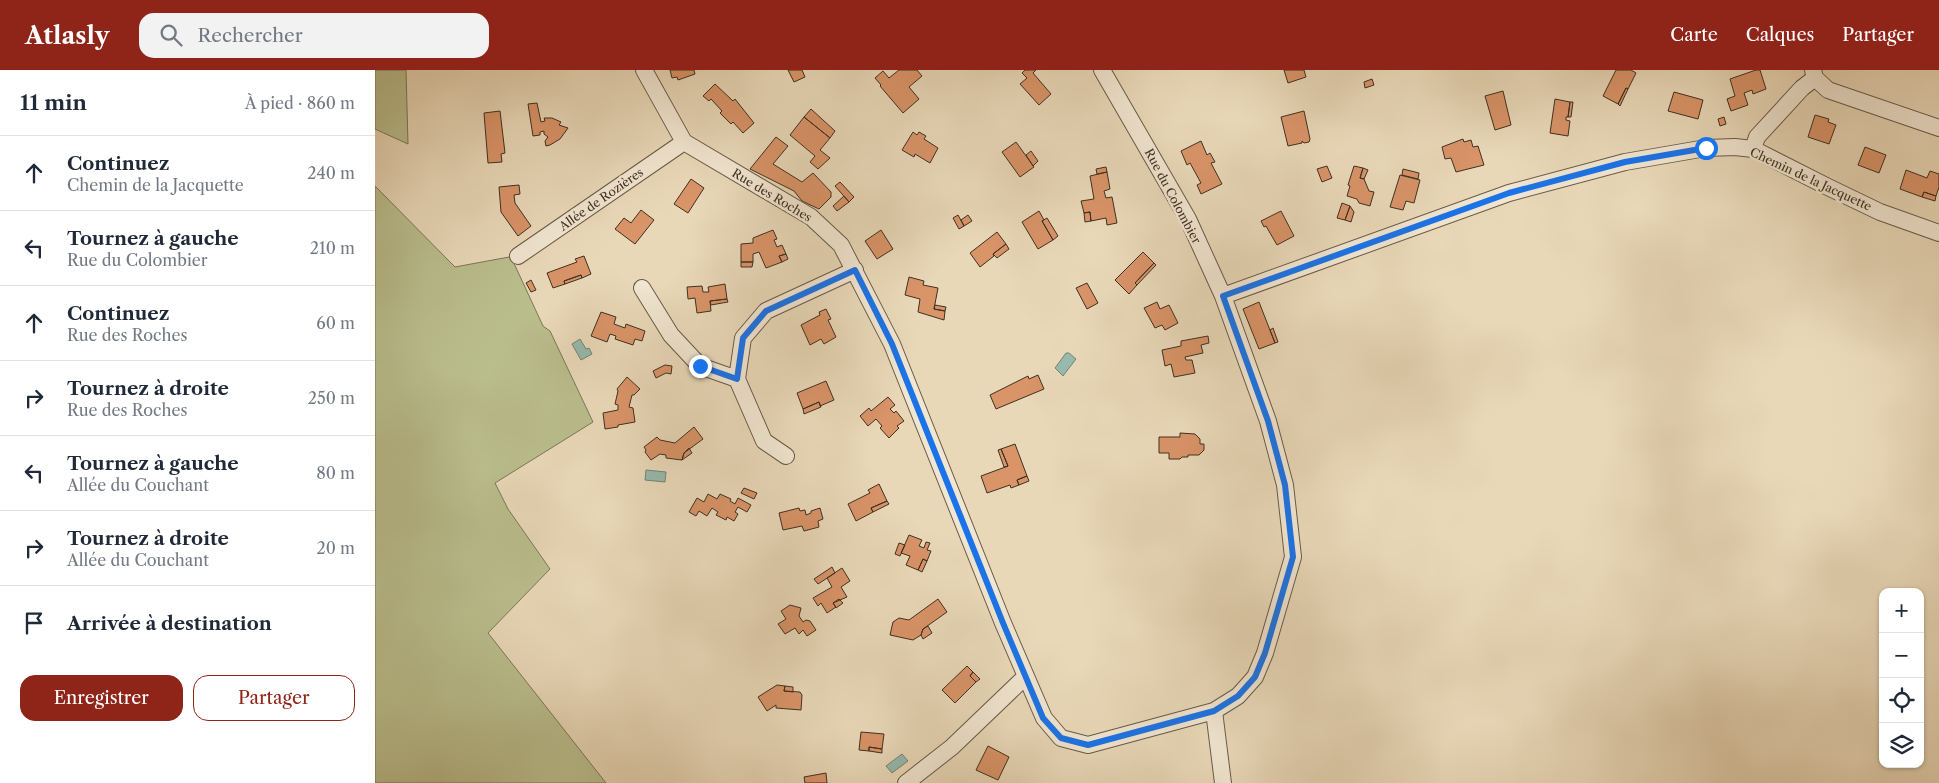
<!DOCTYPE html>
<html lang="fr">
<meta charset="utf-8">
<style>
body{margin:0;font-family:"Libre Caslon Text",serif;background:#f2f2f3;color:#1f2937}
.controls{position:absolute;right:15px;bottom:15px;display:grid;overflow:hidden;border-radius:10px;box-shadow:0 1px 4px #0004}
.controls button{width:45px;height:45px;display:grid;place-items:center;padding:0;border:0;border-bottom:1px solid #e0e1e3;background:#fff;color:#1f2937;font:25px sans-serif}
.stop{position:absolute;width:15px;height:15px;margin:-11px;border:4px solid #1a73e8;border-radius:50%;background:#fff}
.stop.end{background:#1a73e8;border-color:#fff;box-shadow:0 1px 5px #0008}
.list{margin:0;padding:0;list-style:none}
h2{display:flex;justify-content:space-between;align-items:center;height:65px;margin:0;padding:0 20px;font-size:21px}
h2 small{font-size:16px;font-weight:400;color:#747a83}
.list li{display:grid;grid-template-columns:32px 1fr auto;gap:15px;align-items:center;box-sizing:border-box;height:75px;padding:0 20px;border-top:1px solid #e0e1e3}
.list b{display:block;font-size:19px;white-space:nowrap}
.list p{margin:0;font-size:16px;white-space:nowrap;color:#747a83}
.list em{font-size:16px;font-style:normal;color:#747a83}
.actions{display:flex;gap:10px;padding:15px 20px}
.actions a{flex:1;padding:11px 0;border:1px solid #8f2418;border-radius:15px;text-align:center;font-size:18px;color:#8f2418}
.actions .main{background:#8f2418;color:#fff}
.icon{flex:none;width:28px;height:28px;fill:none;stroke:currentColor;stroke-width:2;stroke-linecap:round;stroke-linejoin:round}
.map{position:relative;flex:none;width:1564px;height:713px;overflow:hidden}
header{display:flex;align-items:center;gap:30px;box-sizing:border-box;height:70px;padding:0 25px;background:#8f2418;color:#fff}
header strong{font-size:24px}
nav{display:flex;gap:28px;margin-inline-start:auto;font-size:18px}
.search{width:350px;height:45px;background:#f2f2f3;display:flex;align-items:center;gap:12px;box-sizing:border-box;padding:0 18px;border-radius:15px;color:#747a83;font-size:19px}
main{display:flex}
aside{flex:1;background:#fff}
.map>svg:first-child{display:block}
.green{fill:#babe8d;stroke:#7c7758}
.water{fill:#97baad;stroke:#738376}
.building{fill:#d99468;stroke:#3e3023}
.lines{fill:none;stroke-linecap:round;stroke-linejoin:round}
.minor-casing{stroke:#695a48;stroke-width:18}
.minor{stroke:#f1e6d1;stroke-width:16}
.route{stroke:#1a73e8;stroke-width:6}
.labels{text-anchor:middle;dominant-baseline:central;stroke-width:5;stroke-linejoin:round;paint-order:stroke}
.street-label{font-size:12px;fill:#3e3023;stroke:#f1e6d1}
</style>
<header>
<strong>Atlasly</strong>
<div class="search"><svg class="icon" aria-label="search" viewBox="0 0 24 24"><circle cx="10" cy="10" r="6"/><path d="M15 15l6 6"/></svg>Rechercher</div>
<nav><a>Carte</a><a>Calques</a><a>Partager</a></nav>
</header>
<main>
<aside>
<h2>11 min<small>À pied · 860 m</small></h2>
<ul class="list">
<li><svg class="icon" aria-label="ahead" viewBox="0 0 24 24"><path d="M12 20V5M6 11l6-6 6 6"/></svg><div><b>Continuez</b><p>Chemin de la Jacquette</p></div><em>240 m</em></li>
<li><svg class="icon" aria-label="left" viewBox="0 0 24 24"><path d="M17 20v-9H6M10 6l-5 5 5 5"/></svg><div><b>Tournez à gauche</b><p>Rue du Colombier</p></div><em>210 m</em></li>
<li><svg class="icon" aria-label="ahead" viewBox="0 0 24 24"><path d="M12 20V5M6 11l6-6 6 6"/></svg><div><b>Continuez</b><p>Rue des Roches</p></div><em>60 m</em></li>
<li><svg class="icon" aria-label="right" viewBox="0 0 24 24"><path d="M7 20v-9h11M14 6l5 5-5 5"/></svg><div><b>Tournez à droite</b><p>Rue des Roches</p></div><em>250 m</em></li>
<li><svg class="icon" aria-label="left" viewBox="0 0 24 24"><path d="M17 20v-9H6M10 6l-5 5 5 5"/></svg><div><b>Tournez à gauche</b><p>Allée du Couchant</p></div><em>80 m</em></li>
<li><svg class="icon" aria-label="right" viewBox="0 0 24 24"><path d="M7 20v-9h11M14 6l5 5-5 5"/></svg><div><b>Tournez à droite</b><p>Allée du Couchant</p></div><em>20 m</em></li>
<li><svg class="icon" aria-label="arrive" viewBox="0 0 24 24"><path d="M6 21V4h12l-3 4 3 4H6"/></svg><div><b>Arrivée à destination</b></div></li>
</ul>
<div class="actions"><a class="main">Enregistrer</a><a>Partager</a></div>
</aside>
<div class="map">
<svg width="1564" height="713" viewBox="0 0 1564 713">
<rect width="100%" height="100%" fill="#e9d8b8"/>
<filter id="stains"><feTurbulence type="fractalNoise" baseFrequency=".004" numOctaves="4"/><feColorMatrix values="0 0 0 0 .2 0 0 0 0 .09 0 0 0 0 .02 0 0 0 .5 -.17"/></filter>
<radialGradient id="worn" r=".72"><stop offset=".6" stop-color="#630" stop-opacity="0"/><stop offset="1" stop-color="#630" stop-opacity=".3"/></radialGradient>
<path class="green" d="M 0,0 L 31,0 L 33,74 L 0,59 Z
M 0,116 L 80,197 L 134,187 L 137,189 L 168,256 L 175,261 L 218,352 L 120,413 L 133,439 L 175,499 L 113,563 L 231,713 L 0,713 Z"/>
<path class="water" d="M 205,269 L 211,279 L 214,278 L 217,284 L 206,290 L 197,274 Z
M 691,283 L 694,283 L 701,289 L 688,306 L 680,298 Z
M 271,400 L 291,402 L 290,412 L 270,410 Z
M 527,684 L 533,691 L 517,703 L 511,696 Z"/>
<path class="building" d="M 295,0 L 319,0 L 320,4 L 303,10 L 302,7 L 297,8 Z
M 413,0 L 427,0 L 430,7 L 419,12 Z
M 524,0 L 542,0 L 547,6 L 534,17 L 544,29 L 528,43 L 505,16 L 506,15 L 500,8 L 508,1 L 514,8 Z
M 650,0 L 661,0 L 658,3 L 676,24 L 664,35 L 645,14 L 652,8 L 647,3 Z
M 909,0 L 929,0 L 931,7 L 913,13 Z
M 1241,0 L 1256,0 L 1261,3 L 1253,19 L 1251,18 L 1243,34 L 1228,26 Z
M 1381,0 L 1385,0 L 1391,19 L 1378,24 L 1377,20 L 1369,23 L 1373,35 L 1356,41 L 1352,29 L 1360,26 L 1355,9 Z
M 997,9 L 999,15 L 990,18 L 989,12 Z
M 340,14 L 358,31 L 360,29 L 379,53 L 368,63 L 358,52 L 356,54 L 345,43 L 347,41 L 336,29 L 334,31 L 328,26 Z
M 1251,18 L 1253,19 L 1245,36 L 1243,34 Z
M 1128,21 L 1136,55 L 1120,60 L 1110,26 Z
M 1299,22 L 1328,30 L 1323,49 L 1293,41 Z
M 1180,29 L 1195,32 L 1193,47 L 1191,47 L 1191,50 L 1195,51 L 1193,66 L 1175,63 Z
M 1195,32 L 1198,32 L 1196,47 L 1193,47 Z
M 162,33 L 166,52 L 170,51 L 169,48 L 177,48 L 186,52 L 184,55 L 193,58 L 185,69 L 175,75 L 171,76 L 170,71 L 173,67 L 169,64 L 169,61 L 165,62 L 165,65 L 158,66 L 153,34 Z
M 436,39 L 460,61 L 455,68 L 429,47 Z
M 125,41 L 130,83 L 126,84 L 127,92 L 113,93 L 109,43 Z
M 929,41 L 935,69 L 934,72 L 929,73 L 927,71 L 927,73 L 913,76 L 906,47 Z
M 1440,45 L 1454,49 L 1453,52 L 1461,55 L 1454,74 L 1433,67 Z
M 429,47 L 455,68 L 445,80 L 455,88 L 443,99 L 435,92 L 440,86 L 415,65 Z
M 1349,47 L 1351,54 L 1345,56 L 1343,49 Z
M 538,62 L 542,65 L 544,62 L 551,66 L 549,69 L 563,78 L 555,93 L 540,84 L 539,87 L 527,80 Z
M 401,67 L 413,76 L 398,94 L 427,112 L 438,103 L 456,122 L 456,127 L 444,139 L 427,131 L 419,121 L 375,99 Z
M 1088,69 L 1089,72 L 1096,70 L 1098,77 L 1103,76 L 1109,95 L 1081,102 L 1076,88 L 1070,89 L 1067,77 Z
M 826,71 L 832,85 L 835,83 L 840,92 L 836,93 L 847,114 L 826,124 L 822,115 L 826,113 L 815,93 L 812,95 L 806,81 Z
M 641,72 L 659,97 L 645,107 L 627,82 Z
M 1490,77 L 1511,85 L 1504,103 L 1483,95 Z
M 656,81 L 663,91 L 658,96 L 651,85 Z
M 952,96 L 957,108 L 947,112 L 942,99 Z
M 979,96 L 988,98 L 985,108 L 989,109 L 994,121 L 999,122 L 995,136 L 984,133 L 982,129 L 972,126 L 975,116 L 973,115 Z
M 731,97 L 732,102 L 722,104 L 721,99 Z
M 988,98 L 993,100 L 989,109 L 985,108 Z
M 1028,99 L 1044,103 L 1043,109 L 1027,105 Z
M 1531,100 L 1552,108 L 1555,101 L 1564,104 L 1564,117 L 1561,126 L 1549,122 L 1547,127 L 1525,119 Z
M 732,102 L 735,119 L 729,121 L 731,128 L 737,127 L 742,153 L 732,155 L 731,148 L 716,151 L 715,142 L 709,143 L 706,131 L 719,129 L 715,106 Z
M 1025,105 L 1045,110 L 1039,133 L 1031,131 L 1028,140 L 1015,137 Z
M 316,109 L 329,118 L 313,143 L 299,134 Z
M 465,112 L 479,127 L 474,132 L 460,116 Z
M 144,115 L 145,124 L 139,125 L 140,133 L 156,156 L 143,166 L 126,142 L 124,117 Z
M 1549,122 L 1561,126 L 1560,131 L 1547,127 Z
M 469,126 L 474,132 L 462,141 L 458,136 Z
M 967,133 L 975,136 L 970,150 L 962,148 Z
M 975,136 L 979,142 L 976,152 L 970,150 Z
M 266,140 L 279,150 L 260,174 L 240,159 L 249,148 L 256,153 Z
M 664,141 L 669,150 L 667,151 L 678,170 L 663,179 L 647,152 Z
M 906,141 L 919,166 L 902,175 L 891,156 L 889,157 L 886,151 Z
M 715,142 L 716,151 L 710,152 L 709,143 Z
M 583,145 L 589,156 L 584,159 L 578,148 Z
M 593,145 L 597,151 L 589,156 L 586,150 Z
M 672,148 L 683,166 L 678,170 L 667,151 Z
M 398,160 L 402,169 L 399,170 L 402,177 L 407,175 L 411,184 L 404,186 L 407,192 L 391,198 L 384,182 L 378,184 L 378,192 L 366,192 L 366,174 L 378,173 L 378,168 Z
M 506,160 L 518,179 L 502,189 L 490,171 Z
M 622,162 L 631,174 L 618,184 L 619,186 L 605,197 L 595,183 Z
M 631,174 L 634,179 L 622,188 L 618,184 Z
M 768,182 L 779,193 L 760,213 L 762,215 L 754,224 L 740,210 Z
M 411,184 L 413,189 L 407,192 L 404,186 Z
M 209,186 L 216,204 L 207,208 L 206,205 L 189,211 L 190,214 L 178,218 L 172,203 L 202,192 L 200,189 Z
M 366,192 L 378,192 L 377,197 L 366,197 Z
M 779,193 L 781,195 L 762,215 L 760,213 Z
M 206,205 L 207,208 L 190,214 L 189,211 Z
M 534,207 L 549,211 L 548,215 L 563,218 L 559,239 L 570,241 L 569,250 L 543,242 L 545,229 L 530,225 Z
M 156,210 L 161,220 L 156,222 L 151,213 Z
M 712,213 L 723,233 L 712,239 L 701,218 Z
M 350,214 L 352,229 L 335,231 L 336,241 L 322,243 L 320,228 L 313,229 L 312,217 L 327,216 L 328,222 L 334,222 L 333,217 Z
M 352,229 L 353,232 L 336,235 L 335,231 Z
M 782,232 L 785,239 L 794,235 L 803,253 L 790,260 L 787,255 L 780,258 L 769,238 Z
M 884,232 L 900,273 L 884,279 L 868,239 Z
M 560,235 L 571,237 L 570,241 L 559,239 Z
M 451,239 L 456,249 L 453,250 L 461,267 L 449,274 L 446,269 L 435,275 L 426,255 L 445,245 L 444,242 Z
M 226,242 L 241,247 L 239,254 L 250,258 L 251,254 L 270,261 L 267,271 L 260,269 L 258,275 L 240,269 L 241,266 L 235,264 L 232,272 L 216,266 Z
M 898,258 L 903,272 L 900,273 L 895,260 Z
M 833,266 L 834,273 L 826,275 L 828,283 L 810,287 L 811,290 L 817,290 L 820,303 L 799,307 L 796,294 L 790,296 L 787,280 L 806,276 L 806,271 Z
M 290,295 L 297,296 L 296,304 L 291,303 L 281,308 L 278,301 Z
M 663,305 L 669,319 L 621,339 L 615,325 L 653,306 L 654,309 Z
M 252,307 L 265,319 L 259,325 L 257,325 L 254,337 L 258,338 L 260,352 L 243,355 L 243,357 L 230,359 L 228,343 L 243,340 L 243,335 L 240,334 L 243,321 L 242,319 Z
M 451,311 L 459,330 L 445,336 L 444,332 L 428,339 L 422,323 Z
M 513,327 L 520,335 L 515,339 L 519,343 L 521,341 L 529,351 L 522,356 L 524,358 L 514,368 L 505,358 L 507,356 L 501,349 L 493,356 L 485,346 L 494,338 L 496,341 Z
M 444,332 L 446,337 L 429,344 L 428,339 Z
M 319,357 L 328,369 L 309,383 L 307,390 L 291,388 L 291,385 L 285,384 L 276,390 L 270,382 L 271,380 L 269,377 L 282,367 L 285,370 L 300,373 Z
M 805,363 L 820,364 L 825,369 L 825,374 L 829,374 L 829,380 L 824,385 L 813,385 L 813,387 L 807,387 L 805,389 L 794,389 L 794,383 L 784,383 L 784,367 L 805,367 Z
M 640,374 L 652,406 L 642,410 L 644,415 L 636,418 L 635,415 L 612,423 L 606,406 L 633,396 L 626,379 Z
M 314,378 L 317,383 L 307,390 L 309,383 Z
M 626,379 L 633,396 L 629,397 L 623,380 Z
M 652,406 L 654,411 L 644,415 L 642,410 Z
M 504,414 L 512,431 L 496,438 L 498,442 L 481,451 L 473,434 L 495,423 L 493,420 Z
M 369,418 L 382,423 L 379,429 L 366,423 Z
M 333,424 L 342,429 L 345,424 L 356,429 L 355,431 L 360,434 L 363,428 L 376,435 L 372,442 L 363,437 L 360,442 L 363,444 L 359,451 L 352,447 L 351,450 L 341,445 L 343,442 L 337,438 L 332,446 L 324,441 L 321,446 L 314,442 L 322,428 L 329,432 Z
M 512,431 L 514,434 L 498,442 L 496,438 Z
M 424,438 L 425,441 L 430,440 L 431,445 L 436,443 L 436,441 L 445,438 L 448,449 L 443,451 L 444,457 L 429,461 L 427,456 L 408,460 L 404,443 Z
M 534,465 L 547,470 L 544,476 L 549,478 L 551,472 L 555,473 L 552,480 L 556,481 L 552,491 L 548,489 L 543,500 L 531,495 L 535,486 L 526,483 Z
M 524,473 L 530,475 L 525,486 L 520,484 Z
M 548,489 L 552,491 L 547,502 L 543,500 Z
M 457,497 L 460,503 L 443,514 L 439,509 Z
M 467,498 L 475,511 L 466,517 L 472,527 L 458,533 L 461,537 L 452,543 L 446,533 L 443,536 L 438,528 L 457,517 L 452,508 Z
M 464,529 L 468,533 L 461,538 L 458,533 Z
M 563,529 L 572,542 L 548,559 L 546,565 L 538,570 L 515,565 L 518,552 L 524,548 L 534,550 Z
M 415,535 L 426,538 L 424,546 L 428,552 L 431,550 L 435,551 L 441,560 L 432,566 L 428,560 L 424,564 L 420,558 L 410,564 L 403,554 L 411,549 L 406,541 Z
M 553,556 L 557,563 L 548,569 L 546,565 L 548,559 Z
M 592,596 L 598,602 L 595,606 L 601,612 L 580,633 L 567,620 Z
M 598,602 L 605,609 L 601,612 L 595,606 Z
M 402,615 L 410,616 L 409,621 L 425,622 L 427,625 L 426,640 L 401,638 L 401,635 L 392,641 L 383,627 Z
M 410,616 L 418,617 L 418,622 L 409,621 Z
M 486,662 L 509,664 L 507,679 L 494,677 L 494,681 L 484,680 Z
M 613,676 L 634,687 L 623,710 L 601,700 Z
M 494,677 L 507,679 L 507,683 L 494,681 Z
M 451,703 L 452,713 L 430,713 L 429,707 Z"/>
<g class="lines">
<g class="minor-casing">
<path id="minor" d="M 269,0 L 309,72 L 436,147 L 466,175 L 517,274 L 628,553 L 669,648 L 686,668 L 713,675 L 839,641 L 863,626 L 880,607 L 890,583 L 918,487 L 910,415 L 893,351 L 848,226 L 813,149 L 727,0
M 1440,8 L 1453,20 L 1564,58
M 1378,79 L 1382,67 L 1427,18 L 1440,8 L 1438,0
M 143,186 L 309,72
M 267,218 L 296,265 L 325,296 L 362,309
M 848,226 L 1134,123 L 1250,92 L 1331,78 L 1360,77 L 1378,79 L 1453,117 L 1505,142 L 1564,163
M 411,386 L 389,371 L 362,309 L 368,268 L 391,241 L 480,200
M 839,641 L 848,713
M 531,713 L 577,677 L 650,607"/>
</g>
<use href="#minor" class="minor"/>
</g>
<g class="lines">
<path class="route" d="M 325,296 L 362,309 L 368,268 L 391,241 L 480,200 L 517,274 L 628,553 L 668,648 L 686,668 L 713,675 L 839,641 L 863,626 L 880,607 L 890,583 L 918,487 L 910,415 L 893,351 L 848,226 L 1134,123 L 1250,92 L 1331,78"/>
</g>
<g class="labels">
<g class="street-label">
<text transform="translate(1436 109) rotate(25)">Chemin de la Jacquette</text>
<text transform="translate(397 125) rotate(31)">Rue des Roches</text>
<text transform="translate(798 126) rotate(62)">Rue du Colombier</text>
<text transform="translate(226 129) rotate(-35)">Allée de Rozières</text>
</g>
</g>
<rect width="100%" height="100%" filter="url(#stains)"/>
<rect width="100%" height="100%" fill="url(#worn)"/>
</svg>
<div class="controls">
<button>+</button>
<button>−</button>
<button><svg class="icon" aria-label="locate" viewBox="0 0 24 24"><circle cx="12" cy="12" r="6"/><path d="M12 2v4M12 18v4M2 12h4M18 12h4"/></svg></button>
<button><svg class="icon" aria-label="layers" viewBox="0 0 24 24"><path d="M12 4l9 5-9 5-9-5zM3 14l9 5 9-5"/></svg></button>
</div>
<div class="stop" style="left:1331px;top:78px"></div>
<div class="stop end" style="left:325px;top:296px"></div>
</div>
</main>
